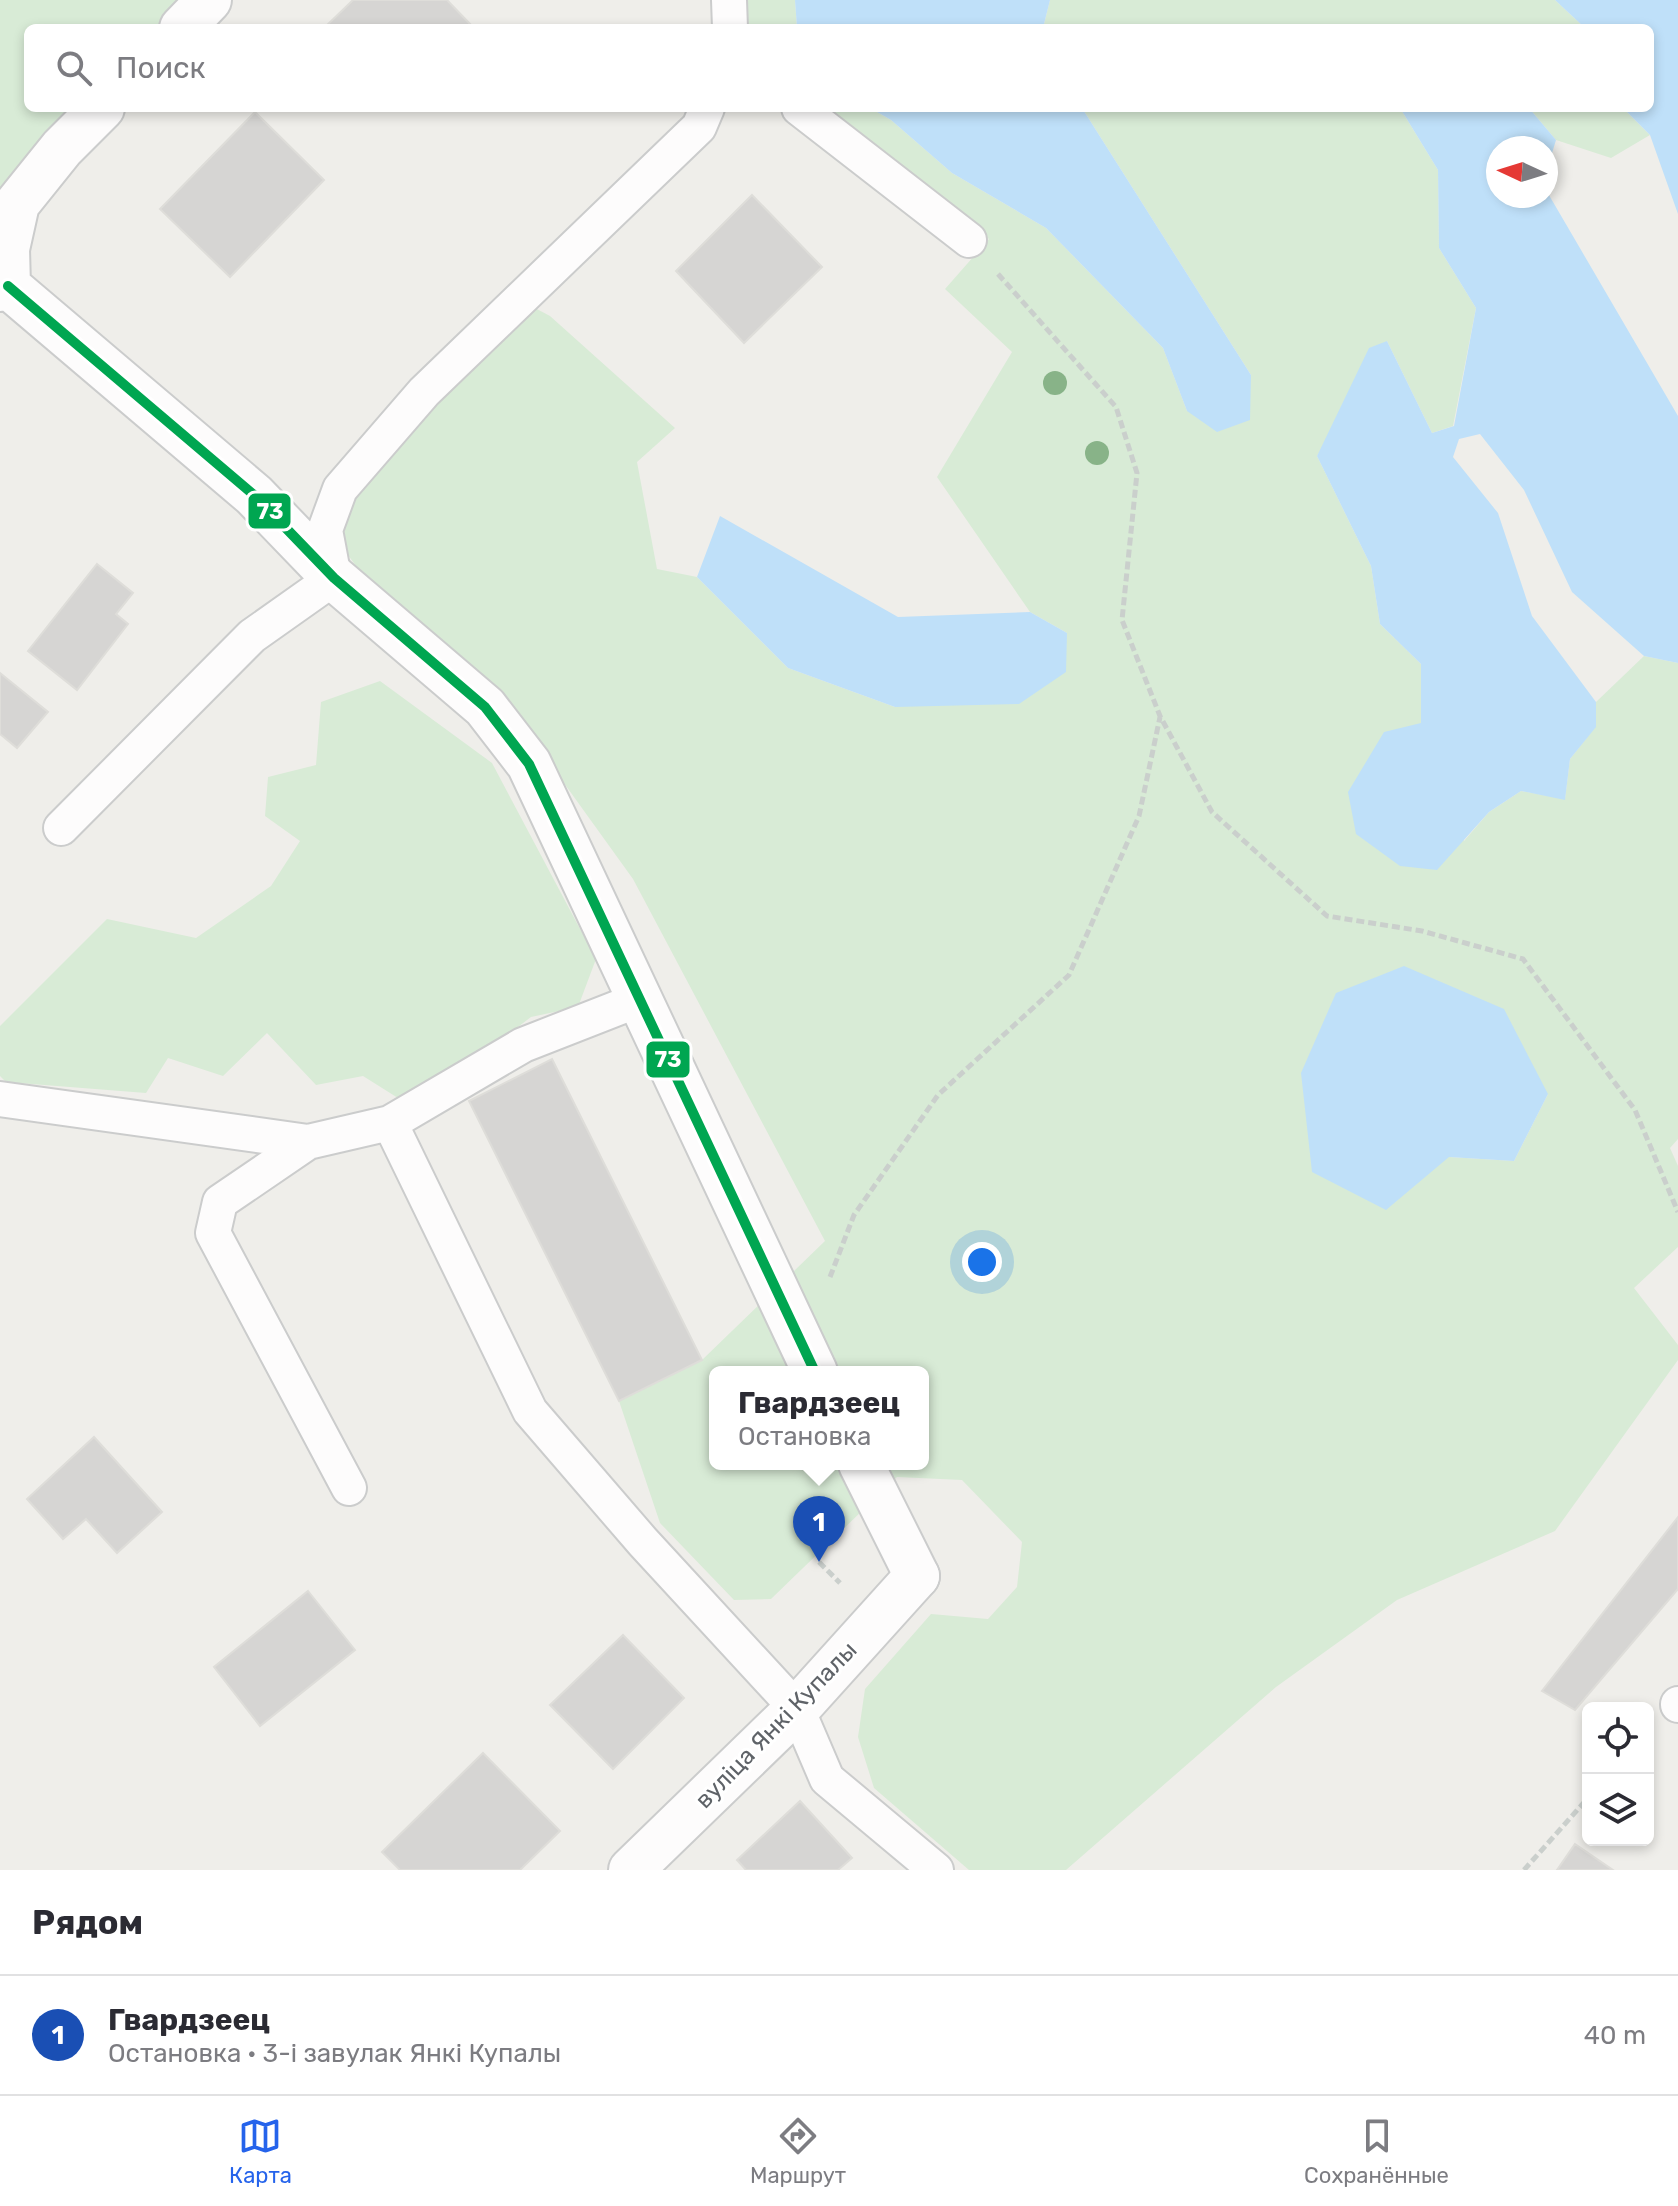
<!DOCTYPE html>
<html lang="ru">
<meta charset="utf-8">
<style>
body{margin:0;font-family:Rubik,sans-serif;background:#f7f7f7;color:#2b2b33}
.controls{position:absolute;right:24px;bottom:24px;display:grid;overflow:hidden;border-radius:12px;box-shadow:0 4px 12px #0003}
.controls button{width:72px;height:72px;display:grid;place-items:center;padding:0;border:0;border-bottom:2px solid #e1e1e2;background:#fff;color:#2b2b33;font:40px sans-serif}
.compass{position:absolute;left:1486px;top:136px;width:72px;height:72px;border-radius:50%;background:#fff;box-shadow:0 4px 12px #0003;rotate:274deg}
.you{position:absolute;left:982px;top:1262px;width:28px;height:28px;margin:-20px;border:6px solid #fff;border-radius:50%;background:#1a73e8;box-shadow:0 0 0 12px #1a73e833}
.badge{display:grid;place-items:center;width:52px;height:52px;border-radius:50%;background:#2563eb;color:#fff;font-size:26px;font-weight:700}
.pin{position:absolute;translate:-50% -66px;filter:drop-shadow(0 2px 4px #0008)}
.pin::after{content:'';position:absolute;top:42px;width:28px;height:24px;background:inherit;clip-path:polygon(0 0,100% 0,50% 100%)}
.popup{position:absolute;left:709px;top:1366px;width:220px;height:104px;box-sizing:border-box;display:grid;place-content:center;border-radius:12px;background:#fff;filter:drop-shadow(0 2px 6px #0005);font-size:26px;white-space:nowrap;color:#7c7c81}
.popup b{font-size:30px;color:#2b2b33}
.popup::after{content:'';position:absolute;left:50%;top:100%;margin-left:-16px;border:16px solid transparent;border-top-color:#fff}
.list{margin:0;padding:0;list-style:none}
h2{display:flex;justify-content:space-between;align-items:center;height:104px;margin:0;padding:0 32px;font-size:34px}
h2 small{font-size:26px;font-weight:400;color:#7c7c81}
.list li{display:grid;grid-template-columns:52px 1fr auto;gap:24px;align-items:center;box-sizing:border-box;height:120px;padding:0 32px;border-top:2px solid #e1e1e2}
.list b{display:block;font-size:30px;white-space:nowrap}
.list p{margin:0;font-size:26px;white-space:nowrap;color:#7c7c81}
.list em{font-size:26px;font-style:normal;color:#7c7c81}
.icon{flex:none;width:44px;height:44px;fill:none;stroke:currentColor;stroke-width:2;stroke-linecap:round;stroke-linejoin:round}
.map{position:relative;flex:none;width:1678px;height:1870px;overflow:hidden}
.search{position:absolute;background:#fff;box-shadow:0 4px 12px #0003;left:24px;right:24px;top:24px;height:88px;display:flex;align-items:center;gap:20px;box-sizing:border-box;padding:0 28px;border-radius:12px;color:#7c7c81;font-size:30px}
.sheet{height:224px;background:#fff}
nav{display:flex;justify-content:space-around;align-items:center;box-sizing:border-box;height:112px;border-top:2px solid #e1e1e2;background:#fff;font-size:22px;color:#7c7c81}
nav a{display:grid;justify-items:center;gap:4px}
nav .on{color:#2563eb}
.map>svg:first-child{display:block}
.green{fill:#d8ebd6;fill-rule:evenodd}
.water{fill:#bfe0f9}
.building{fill:#d6d5d3;stroke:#deddd9;stroke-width:2}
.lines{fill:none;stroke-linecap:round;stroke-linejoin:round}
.service-casing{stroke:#cbcccc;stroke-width:38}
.minor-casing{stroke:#cbcccc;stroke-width:48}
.tertiary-casing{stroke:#cbcccc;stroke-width:48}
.path{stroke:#cacfcc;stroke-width:5;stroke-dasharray:8 4;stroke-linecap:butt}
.service{stroke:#fdfcfc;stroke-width:34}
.minor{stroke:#fdfcfc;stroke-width:44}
.tertiary{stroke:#fdfcfc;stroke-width:44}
.bus-1-casing{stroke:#fff;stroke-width:16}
.bus-1{stroke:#00a651;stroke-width:10}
.tree{fill:#88b388}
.labels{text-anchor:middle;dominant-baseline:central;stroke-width:6;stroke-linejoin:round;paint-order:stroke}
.street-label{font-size:24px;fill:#5f6368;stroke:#fff}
.line-badge{stroke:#fff;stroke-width:3}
.badge-label{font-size:22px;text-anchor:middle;font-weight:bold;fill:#fff}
</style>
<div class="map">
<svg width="1678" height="1870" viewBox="0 0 1678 1870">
<rect width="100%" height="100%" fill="#efeeea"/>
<path class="green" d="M 0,0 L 187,0 L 157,28 L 28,28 L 28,108 L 73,108 L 0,194 Z
M 741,0 L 795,0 L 797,28 L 742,28 Z
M 1050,0 L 1555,0 L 1585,28 L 1043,28 Z
M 815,108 L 870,108 L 891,120 L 952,173 L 1046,228 L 1163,348 L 1187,411 L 1251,375 L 1082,108 L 1400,108 L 1438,170 L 1439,248 L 1476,308 L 1453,426 L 1432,433 L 1387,341 L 1317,456 L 1371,566 L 1380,624 L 1421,664 L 1421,724 L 1464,841 L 1489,812 L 1521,791 L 1565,799 L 1570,759 L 1596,726 L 1596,702 L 1644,656 L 1678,663 L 1678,1139 L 1670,1148 L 1678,1166 L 1678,1247 L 1634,1288 L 1678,1345 L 1678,1360 L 1555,1531 L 1397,1600 L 1276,1687 L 1066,1870 L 969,1870 L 874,1788 L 858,1737 L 865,1689 L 931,1614 L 988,1619 L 1017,1587 L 1022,1542 L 962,1480 L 897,1477 L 771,1599 L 734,1600 L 660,1523 L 619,1401 L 702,1360 L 825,1241 L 633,879 L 502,697 L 372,588 L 348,555 L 344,532 L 356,497 L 435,401 L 533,307 L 550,316 L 675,428 L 637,462 L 657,569 L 697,577 L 788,668 L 895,707 L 1067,633 L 1030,612 L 937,477 L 1012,352 L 945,289 L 989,239 ZM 1548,1094 L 1514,1161 L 1449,1157 ZM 715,1372 L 923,1372 L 923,1464 L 715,1464 Z
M 1529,108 L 1623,108 L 1650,135 L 1611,158 L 1556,140 Z
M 380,681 L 492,763 L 596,959 L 578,1007 L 531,1017 L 449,1079 L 398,1098 L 363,1076 L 316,1085 L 267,1033 L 223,1076 L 168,1058 L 146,1093 L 6,1082 L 0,1076 L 0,1026 L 107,919 L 196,938 L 271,886 L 300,841 L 265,816 L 268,777 L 316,765 L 321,702 Z"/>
<path class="water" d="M 795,0 L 1050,0 L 1043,28 L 797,28 Z
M 1555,0 L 1678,0 L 1678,214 L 1650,135 L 1623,108 L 1650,108 L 1650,28 L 1585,28 Z
M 870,108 L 1082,108 L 1251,375 L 1250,420 L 1217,432 L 1187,411 L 1163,348 L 1046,228 L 952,173 L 891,120 Z
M 1400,108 L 1529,108 L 1556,140 L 1546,173 L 1546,148 L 1498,148 L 1498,196 L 1546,196 L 1546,190 L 1678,416 L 1678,663 L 1644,656 L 1572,592 L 1524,490 L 1480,434 L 1459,439 L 1453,457 L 1498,513 L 1532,616 L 1596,702 L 1596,727 L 1570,759 L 1565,800 L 1521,791 L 1489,812 L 1437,870 L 1400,866 L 1356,834 L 1348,792 L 1384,732 L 1421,723 L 1421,664 L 1380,624 L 1371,566 L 1317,456 L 1369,348 L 1387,341 L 1432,433 L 1454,426 L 1476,308 L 1439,248 L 1438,170 Z
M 720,516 L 898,617 L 1030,612 L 1067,633 L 1066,672 L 1019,704 L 895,707 L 788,668 L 697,577 Z
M 1404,966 L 1504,1009 L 1548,1094 L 1514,1161 L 1449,1157 L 1386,1210 L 1312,1172 L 1301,1073 L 1336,993 Z"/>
<path class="building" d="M 353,0 L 447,0 L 471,25 L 467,28 L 324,28 Z
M 255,112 L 324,180 L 230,277 L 160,209 Z
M 752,195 L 822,267 L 744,343 L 676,271 Z
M 97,564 L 133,593 L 116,614 L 128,624 L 77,690 L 28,651 Z
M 0,673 L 48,712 L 17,748 L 0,734 Z
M 552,1059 L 702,1360 L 619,1401 L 469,1101 Z
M 94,1437 L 162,1512 L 117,1553 L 86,1519 L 63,1539 L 27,1499 Z
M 1678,1517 L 1678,1589 L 1575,1710 L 1542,1691 Z
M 308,1591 L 355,1650 L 260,1726 L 214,1667 Z
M 623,1635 L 684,1698 L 613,1769 L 550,1705 Z
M 483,1753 L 560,1831 L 520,1870 L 400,1870 L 382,1852 Z
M 800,1801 L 852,1858 L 838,1870 L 746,1870 L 737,1860 Z
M 1575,1844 L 1613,1870 L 1557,1870 Z"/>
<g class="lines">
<g class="service-casing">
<path id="service" d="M 729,0 L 730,28
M 799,108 L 969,240
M 61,828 L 252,636 L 334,578 L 325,530 L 340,489 L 424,392 L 699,127 L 707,108
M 0,1099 L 308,1142 L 390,1123 L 523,1045 L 638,1000
M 390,1123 L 530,1411 L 643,1542 L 797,1709 L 827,1779 L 936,1870
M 308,1142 L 220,1202 L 213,1233 L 349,1488
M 1678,1704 L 1678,1705"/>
</g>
<g class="minor-casing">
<path id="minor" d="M 182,28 L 209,0
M 8,286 L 254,495 L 334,578 L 485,707 L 529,764 L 815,1372
M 0,289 L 8,286 L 7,249 L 17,204 L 62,148 L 102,108
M 861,1464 L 917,1576"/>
</g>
<g class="tertiary-casing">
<path id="tertiary" d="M 631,1870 L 797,1709 L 917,1576"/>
</g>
<path class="path" d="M 998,274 L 1116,407 L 1137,473 L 1122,620 L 1160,716 L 1212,812 L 1327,916 L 1422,931 L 1523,959 L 1635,1110 L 1678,1212
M 830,1277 L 854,1215 L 938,1095 L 1069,975 L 1139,816 L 1160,717
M 819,1562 L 840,1583
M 1524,1870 L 1588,1798"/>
<use href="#service" class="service"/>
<use href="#minor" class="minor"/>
<use href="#tertiary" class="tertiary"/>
<g class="bus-1-casing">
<path id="bus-1" d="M 8,286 L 254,495 L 334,578 L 485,707 L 529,764 L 815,1372"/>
</g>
<use href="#bus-1" class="bus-1"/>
</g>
<g class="tree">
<circle cx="1055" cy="383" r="12"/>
<circle cx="1097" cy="453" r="12"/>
</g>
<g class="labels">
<g class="street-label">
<text transform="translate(776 1725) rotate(-46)">вуліца Янкі Купалы</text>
</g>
</g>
<g class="line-badge">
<rect x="247" y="492" width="45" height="38" rx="8" fill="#00a651"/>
<rect x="645" y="1040" width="46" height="39" rx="8" fill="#00a651"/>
</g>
<g class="badge-label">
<text x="270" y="519">73</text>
<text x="668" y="1067">73</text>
</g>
</svg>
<div class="controls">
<button><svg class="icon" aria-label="locate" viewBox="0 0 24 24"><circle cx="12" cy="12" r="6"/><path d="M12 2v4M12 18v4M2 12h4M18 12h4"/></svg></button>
<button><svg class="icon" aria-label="layers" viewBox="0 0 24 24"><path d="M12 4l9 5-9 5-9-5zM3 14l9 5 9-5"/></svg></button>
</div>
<svg class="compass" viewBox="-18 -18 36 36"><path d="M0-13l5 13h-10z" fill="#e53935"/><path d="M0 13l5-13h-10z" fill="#7c7c81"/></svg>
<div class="you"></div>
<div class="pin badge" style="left:819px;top:1562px;background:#1a4fb4">1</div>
<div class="popup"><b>Гвардзеец</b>Остановка</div>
<div class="search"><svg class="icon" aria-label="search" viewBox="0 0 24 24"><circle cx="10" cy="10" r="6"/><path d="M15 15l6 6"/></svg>Поиск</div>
</div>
<section class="sheet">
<h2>Рядом<small></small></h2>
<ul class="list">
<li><span class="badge" style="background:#1a4fb4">1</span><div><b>Гвардзеец</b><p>Остановка · 3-і завулак Янкі Купалы</p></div><em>40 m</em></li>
</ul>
</section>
<nav>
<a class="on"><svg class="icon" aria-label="map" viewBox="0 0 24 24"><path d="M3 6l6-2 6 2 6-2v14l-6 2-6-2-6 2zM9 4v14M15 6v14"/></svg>Карта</a>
<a><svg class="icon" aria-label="directions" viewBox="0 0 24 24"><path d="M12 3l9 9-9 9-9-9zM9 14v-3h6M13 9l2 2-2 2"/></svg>Маршрут</a>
<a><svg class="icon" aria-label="saved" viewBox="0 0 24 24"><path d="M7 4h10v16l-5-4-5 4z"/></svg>Сохранённые</a>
</nav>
